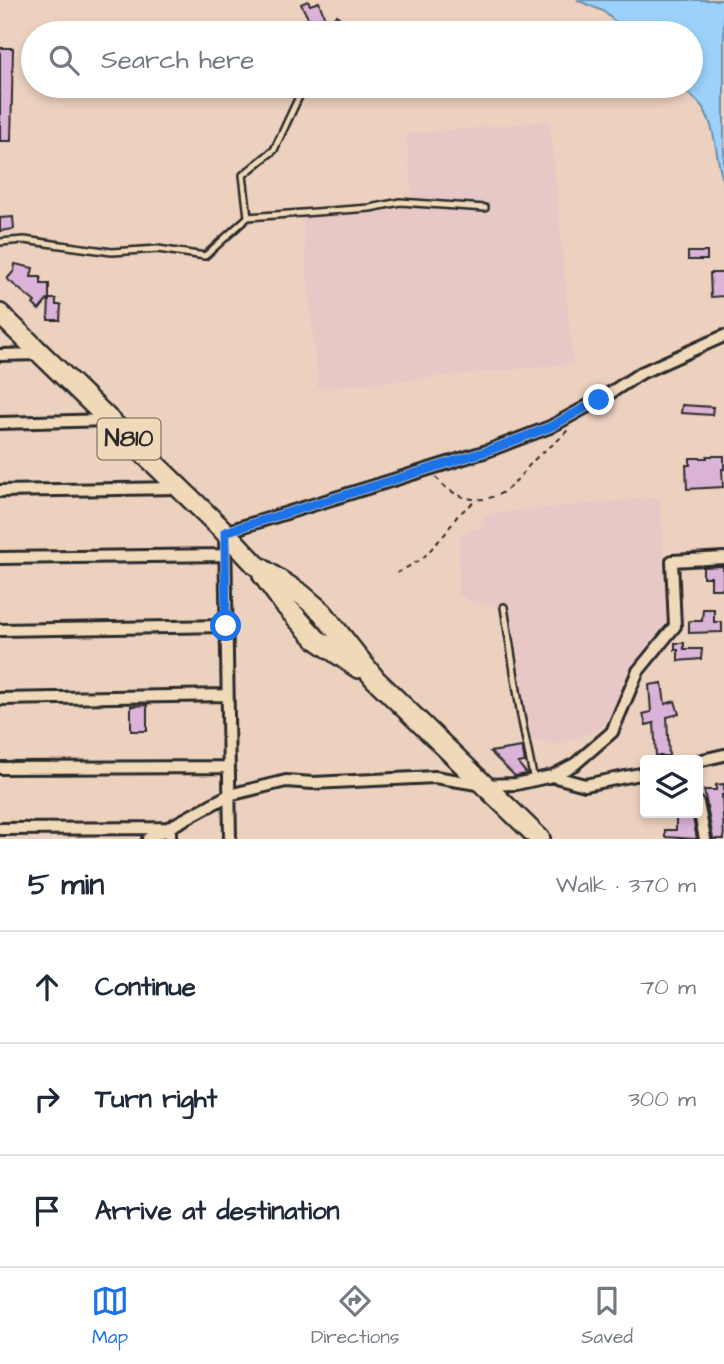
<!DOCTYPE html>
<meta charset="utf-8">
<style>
body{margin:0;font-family:"Architects Daughter",sans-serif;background:#f6f6f7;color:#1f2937}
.controls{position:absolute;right:21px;bottom:21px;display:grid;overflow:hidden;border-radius:7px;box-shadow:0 4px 10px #0003}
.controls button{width:63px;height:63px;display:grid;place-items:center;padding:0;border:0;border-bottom:2px solid #e0e1e3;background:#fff;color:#1f2937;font:35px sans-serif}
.stop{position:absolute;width:21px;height:21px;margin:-16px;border:5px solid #1a73e8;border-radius:50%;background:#fff}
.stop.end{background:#1a73e8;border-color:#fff;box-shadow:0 2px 7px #0008}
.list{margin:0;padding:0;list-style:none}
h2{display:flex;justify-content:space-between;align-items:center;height:91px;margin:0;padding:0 28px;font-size:30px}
h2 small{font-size:23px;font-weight:400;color:#747a83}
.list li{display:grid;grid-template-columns:46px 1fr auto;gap:21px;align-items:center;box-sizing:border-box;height:112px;padding:0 28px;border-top:2px solid #e0e1e3}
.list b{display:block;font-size:26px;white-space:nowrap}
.list em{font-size:23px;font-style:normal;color:#747a83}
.icon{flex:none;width:38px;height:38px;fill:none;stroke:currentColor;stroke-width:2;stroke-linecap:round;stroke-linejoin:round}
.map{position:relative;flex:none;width:724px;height:839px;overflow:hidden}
.search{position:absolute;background:#fff;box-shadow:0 4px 10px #0003;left:21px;right:21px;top:21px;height:77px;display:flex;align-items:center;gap:18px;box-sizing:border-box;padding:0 24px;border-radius:38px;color:#747a83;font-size:26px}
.sheet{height:427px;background:#fff}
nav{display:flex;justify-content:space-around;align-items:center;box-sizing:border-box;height:98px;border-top:2px solid #e0e1e3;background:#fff;font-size:19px;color:#747a83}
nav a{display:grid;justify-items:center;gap:4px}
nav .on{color:#1a73e8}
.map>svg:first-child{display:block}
.built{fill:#e7c8c6}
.water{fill:#9bd1fa;stroke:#6e8fa7;stroke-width:2}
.building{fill:#dbb2d8;stroke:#2b2b2b;stroke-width:2}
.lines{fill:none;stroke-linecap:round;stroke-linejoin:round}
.lane-casing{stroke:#2b2b2b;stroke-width:10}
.street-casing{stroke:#2b2b2b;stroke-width:16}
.highway-casing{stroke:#2b2b2b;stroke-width:24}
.path{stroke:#2b2b2b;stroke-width:2;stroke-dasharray:5 5;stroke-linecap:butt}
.lane{stroke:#f0d9b9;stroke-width:5}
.street{stroke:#f0d9b9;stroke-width:10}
.highway{stroke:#f0d9b9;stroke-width:19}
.route{stroke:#1a73e8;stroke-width:9}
.labels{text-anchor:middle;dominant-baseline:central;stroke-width:6;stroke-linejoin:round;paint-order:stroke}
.shield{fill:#f0d9b9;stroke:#665f56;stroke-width:2}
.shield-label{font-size:24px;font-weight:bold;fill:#2b2b2b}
</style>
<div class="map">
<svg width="724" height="839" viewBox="0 0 724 839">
<rect width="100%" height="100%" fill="#ecd1bf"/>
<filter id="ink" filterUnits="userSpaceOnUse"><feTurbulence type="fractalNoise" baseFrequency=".0143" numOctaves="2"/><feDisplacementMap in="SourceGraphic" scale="14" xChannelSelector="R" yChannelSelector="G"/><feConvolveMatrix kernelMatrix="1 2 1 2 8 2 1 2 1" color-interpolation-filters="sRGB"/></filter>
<g filter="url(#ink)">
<path class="built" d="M 550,121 L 573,364 L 318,388 L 302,217 L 413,207 L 406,134 Z
M 660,497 L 670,637 L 659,661 L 631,672 L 614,717 L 597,731 L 555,745 L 536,741 L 520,731 L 498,607 L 470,602 L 458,594 L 460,537 L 469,531 L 482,528 L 486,514 Z"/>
<path class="water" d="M 577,0 L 724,0 L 724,184 C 715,160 717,124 700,104 C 694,97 685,92 678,86 L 691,86 L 691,33 L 628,33 L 603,11 Z"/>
<path class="building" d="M 308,1 L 310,5 L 319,2 L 327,24 L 337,15 L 343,22 L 332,31 L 327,25 L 319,33 L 311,24 L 301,4 Z
M 0,48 L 13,48 L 11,141 L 0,141 Z
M 13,217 L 14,229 L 0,231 L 0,218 Z
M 688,252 L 707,252 L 707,260 L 688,260 Z
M 15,264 L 33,268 L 31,277 L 41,277 L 41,284 L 49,284 L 49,298 L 39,310 L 33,304 L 35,302 L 7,279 L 14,271 Z
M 724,273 L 724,296 L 711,297 L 710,273 Z
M 49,299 L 56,299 L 56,305 L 61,305 L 60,320 L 48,320 Z
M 682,405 L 713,407 L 712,415 L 681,413 Z
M 707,456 L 724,456 L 724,469 L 722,469 L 723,487 L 687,489 L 686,465 L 690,465 L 690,458 L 707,458 Z
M 723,566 L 723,589 L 711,589 L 711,577 L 703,577 L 703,567 Z
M 703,609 L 714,609 L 714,622 L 722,622 L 722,632 L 689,633 L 689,621 L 702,621 Z
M 675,643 L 684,643 L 684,649 L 702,649 L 701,659 L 678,661 L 678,650 L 675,650 Z
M 662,683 L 665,704 L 675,701 L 679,714 L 667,717 L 669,756 L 656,756 L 654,723 L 646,725 L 643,714 L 651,712 L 649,685 Z
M 147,705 L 147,731 L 131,731 L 131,706 Z
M 522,747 L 525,762 L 518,763 L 527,774 L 515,776 L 490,752 Z
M 724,784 L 724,795 L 722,795 L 724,839 L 713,839 L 704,790 L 716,790 L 716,785 Z
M 676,813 L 692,813 L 697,839 L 665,837 L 665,830 L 676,830 Z"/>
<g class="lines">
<g class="lane-casing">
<path id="lane" d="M 248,217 L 243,175 L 274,150 L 304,86
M 0,242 L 24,240 L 112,252 L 158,249 L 205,256 L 248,217 L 370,208 L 400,202 L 485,208
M 504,607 L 521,716 L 534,781"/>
</g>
<g class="street-casing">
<path id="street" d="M 0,355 L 39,354
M 0,423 L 109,420
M 0,491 L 177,488
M 0,558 L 225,555
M 0,630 L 226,626
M 0,699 L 227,695
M 698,761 L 724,755
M 0,768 L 229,767
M 552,776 L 575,764 L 612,732 L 638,671 L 675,626 L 672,561 L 724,558
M 698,803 L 705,839
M 0,829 L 170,828 L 170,839
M 148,839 L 229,795 L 286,781 L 313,783 L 435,777 L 483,785 L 516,784 L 552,776 L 585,785 L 645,773
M 230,839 L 225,532 L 487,451 L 550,427 L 599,400 L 641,373 L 724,336"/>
</g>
<g class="highway-casing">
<path id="highway" d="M 0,314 L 225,532 L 256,565 L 301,594 L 322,612 L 375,679 L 540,839
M 263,575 L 284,604 L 316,639 L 358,668"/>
</g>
<path class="path" d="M 436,477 C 454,501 487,508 511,486 C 519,478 526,469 533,461 C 545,449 559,442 569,428
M 397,573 L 422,559 L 445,534 L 458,515 L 475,501"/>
<use href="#lane" class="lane"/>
<use href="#street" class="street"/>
<use href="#highway" class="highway"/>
</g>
</g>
<g class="lines" filter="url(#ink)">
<path class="route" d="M 226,626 L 225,532 L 487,451 L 550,427 L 599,400"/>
</g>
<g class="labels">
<rect class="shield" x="97.5" y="418.5" width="63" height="41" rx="5"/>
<g class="shield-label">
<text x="129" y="439">N810</text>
</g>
</g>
</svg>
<div class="controls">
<button><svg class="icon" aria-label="layers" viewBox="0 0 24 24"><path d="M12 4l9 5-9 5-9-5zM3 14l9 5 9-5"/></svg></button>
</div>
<div class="stop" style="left:226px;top:626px"></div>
<div class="stop end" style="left:599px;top:400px"></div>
<div class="search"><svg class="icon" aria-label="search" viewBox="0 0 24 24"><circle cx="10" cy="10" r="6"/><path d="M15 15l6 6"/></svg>Search here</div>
</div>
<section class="sheet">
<h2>5 min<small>Walk · 370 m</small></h2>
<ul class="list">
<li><svg class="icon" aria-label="ahead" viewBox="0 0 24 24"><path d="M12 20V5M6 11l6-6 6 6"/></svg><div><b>Continue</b></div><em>70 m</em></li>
<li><svg class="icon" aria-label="right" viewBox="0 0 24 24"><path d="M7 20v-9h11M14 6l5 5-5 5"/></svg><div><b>Turn right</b></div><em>300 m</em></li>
<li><svg class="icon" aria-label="arrive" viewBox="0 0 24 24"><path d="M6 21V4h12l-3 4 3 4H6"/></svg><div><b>Arrive at destination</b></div></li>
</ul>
</section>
<nav>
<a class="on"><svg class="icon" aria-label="map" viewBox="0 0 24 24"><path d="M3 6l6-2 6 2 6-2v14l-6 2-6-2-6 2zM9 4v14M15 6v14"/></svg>Map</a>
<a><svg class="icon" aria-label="directions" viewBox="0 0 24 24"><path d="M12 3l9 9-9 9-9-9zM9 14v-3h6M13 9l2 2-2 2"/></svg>Directions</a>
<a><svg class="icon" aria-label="saved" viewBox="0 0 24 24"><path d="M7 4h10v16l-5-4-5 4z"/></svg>Saved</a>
</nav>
